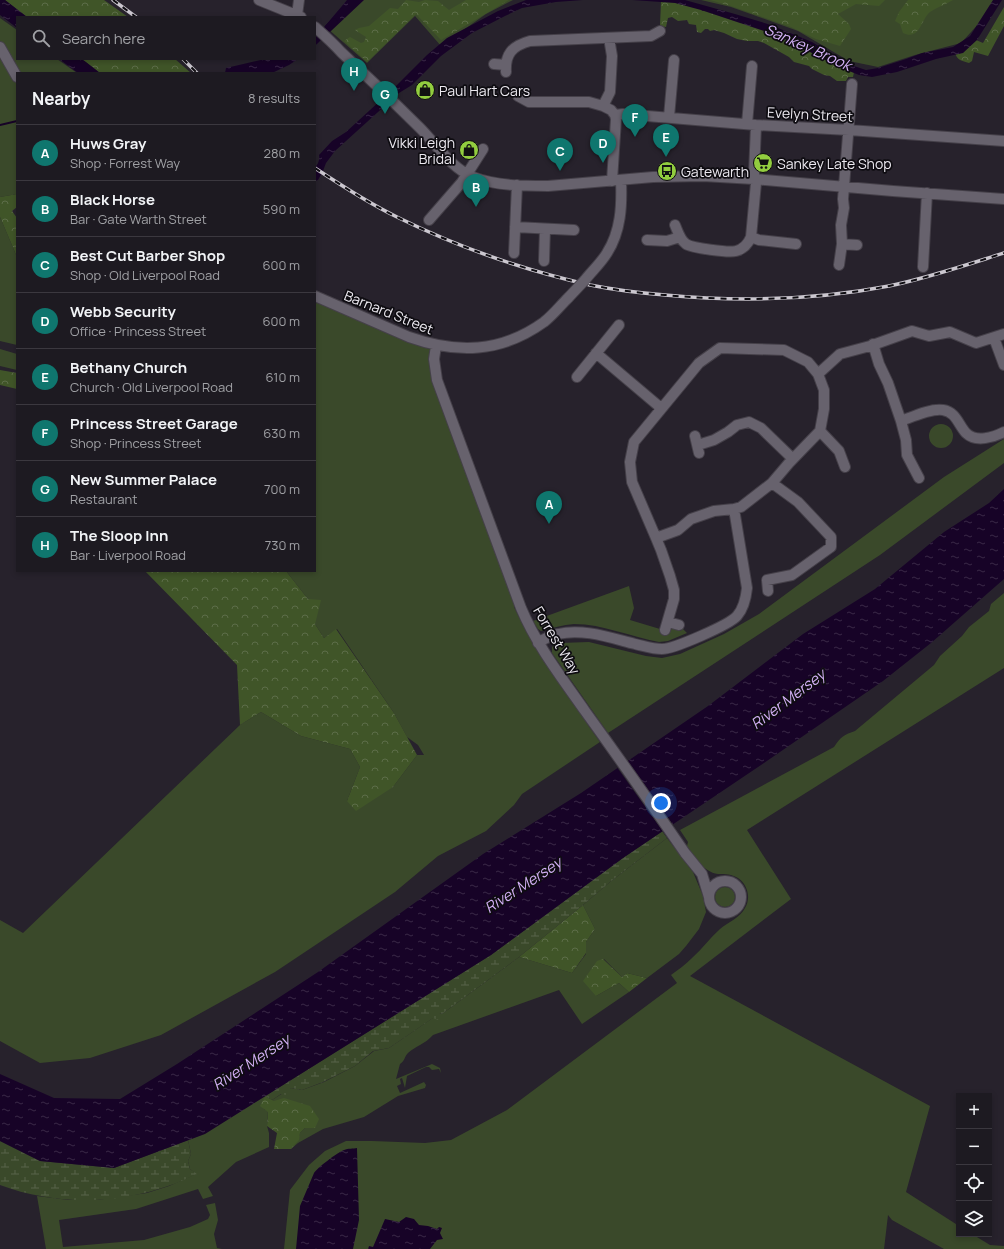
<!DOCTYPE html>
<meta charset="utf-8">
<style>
body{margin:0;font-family:Manrope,sans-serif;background:#25232a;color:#f1f3f6}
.controls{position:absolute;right:12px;bottom:12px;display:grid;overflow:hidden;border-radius:0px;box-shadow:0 2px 6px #0003}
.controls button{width:36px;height:36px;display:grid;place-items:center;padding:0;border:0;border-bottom:1px solid #3b383f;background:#1d1a21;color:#f1f3f6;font:20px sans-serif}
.you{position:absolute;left:661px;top:803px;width:14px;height:14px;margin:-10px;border:3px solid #fff;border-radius:50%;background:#1a73e8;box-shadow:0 0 0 6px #1a73e833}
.badge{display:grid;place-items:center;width:26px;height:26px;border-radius:50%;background:#0f766e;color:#fff;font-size:13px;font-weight:700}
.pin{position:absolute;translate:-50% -33px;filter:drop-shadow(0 1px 2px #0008)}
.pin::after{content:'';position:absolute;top:21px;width:14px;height:12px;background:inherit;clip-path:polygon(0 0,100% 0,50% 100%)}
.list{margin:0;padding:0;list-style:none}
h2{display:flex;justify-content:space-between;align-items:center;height:52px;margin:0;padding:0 16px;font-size:17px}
h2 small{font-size:13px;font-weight:400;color:#a0a1a5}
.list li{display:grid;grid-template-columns:26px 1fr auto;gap:12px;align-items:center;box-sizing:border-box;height:56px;padding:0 16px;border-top:1px solid #3b383f}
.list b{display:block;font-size:15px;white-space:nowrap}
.list p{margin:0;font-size:13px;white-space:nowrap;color:#a0a1a5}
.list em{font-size:13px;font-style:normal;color:#a0a1a5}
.icon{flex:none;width:22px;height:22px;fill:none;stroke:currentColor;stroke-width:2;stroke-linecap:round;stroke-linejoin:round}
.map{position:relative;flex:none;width:1004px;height:1249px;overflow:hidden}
.search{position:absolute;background:#1d1a21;box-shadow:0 2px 6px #0003;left:16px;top:16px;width:300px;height:44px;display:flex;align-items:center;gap:10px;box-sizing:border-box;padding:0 14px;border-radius:0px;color:#a0a1a5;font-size:15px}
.panel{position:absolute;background:#1d1a21;box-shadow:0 2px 6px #0003;left:16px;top:72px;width:300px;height:500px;border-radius:0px}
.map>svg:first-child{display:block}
.green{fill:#3a492a}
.forest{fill:url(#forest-crowns)}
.wetland{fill:url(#wetland-marsh)}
.water{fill:url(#water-ripples)}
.pier{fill:#27222c}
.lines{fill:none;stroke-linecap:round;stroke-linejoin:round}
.stream{stroke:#170327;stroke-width:2}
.canal{stroke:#170327;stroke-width:7}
.minor-casing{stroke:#454049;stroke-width:12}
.minor{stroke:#67626d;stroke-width:10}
.rail-casing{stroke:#cbc7cf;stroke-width:3.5}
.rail{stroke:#0e0c11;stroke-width:2;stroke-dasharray:6;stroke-linecap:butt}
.minor-bridge-casing{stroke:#454049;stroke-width:12;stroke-linecap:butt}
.minor-bridge{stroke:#67626d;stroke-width:10}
.labels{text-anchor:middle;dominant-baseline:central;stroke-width:3.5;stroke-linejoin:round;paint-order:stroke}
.poi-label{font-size:14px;fill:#ece9f0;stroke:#0e0c11;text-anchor:start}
.street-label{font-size:14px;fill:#ece9f0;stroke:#0e0c11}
.water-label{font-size:15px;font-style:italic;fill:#d3b0f6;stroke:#0e0c11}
</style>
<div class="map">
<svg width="1004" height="1249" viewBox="0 0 1004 1249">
<defs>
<pattern id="forest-crowns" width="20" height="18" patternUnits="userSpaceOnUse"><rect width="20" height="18" fill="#405528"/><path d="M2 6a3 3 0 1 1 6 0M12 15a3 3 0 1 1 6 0" fill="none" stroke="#5c6d48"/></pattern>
<pattern id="wetland-marsh" width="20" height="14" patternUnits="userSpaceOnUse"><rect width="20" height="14" fill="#3a492a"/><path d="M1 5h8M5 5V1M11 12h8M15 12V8" fill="none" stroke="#576349"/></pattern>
<pattern id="water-ripples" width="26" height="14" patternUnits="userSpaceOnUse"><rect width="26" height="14" fill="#170327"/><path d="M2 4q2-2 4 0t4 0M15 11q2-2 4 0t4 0" fill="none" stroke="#392847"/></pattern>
</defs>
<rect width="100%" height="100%" fill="#27222c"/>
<path class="green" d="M 348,0 L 513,0 L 486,14 L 441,46 L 415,16 L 367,63 L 327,28 Z
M 701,0 L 996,0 L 982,20 L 961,43 L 915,55 L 878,67 L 849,61 L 798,31 L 731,7 Z
M 0,18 L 17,30 L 17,59 L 57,59 L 77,73 L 17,73 L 17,194 L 0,197 Z
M 0,217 L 17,257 L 17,345 L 0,341 Z
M 323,299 L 436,346 L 434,359 L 520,605 L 514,607 L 520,619 L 525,624 C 549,665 572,703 600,742 L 522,794 L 514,805 L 486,831 L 438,856 L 395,892 L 275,972 L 161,1035 L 90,1058 L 40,1063 L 0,1041 L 0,920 L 23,933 L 240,725 L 261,712 L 301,736 L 350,749 L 360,767 L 347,801 L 393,787 L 417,755 L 424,755 L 418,745 L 407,737 L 394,713 L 337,629 L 324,638 L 315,624 L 308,599 L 286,571 L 315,571 L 315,304 Z
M 0,349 L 17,354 L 17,370 L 0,366 Z
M929 436a12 12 0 1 1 24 0a12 12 0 1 1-24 0Z
M 1004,439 L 1004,463 L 880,555 L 608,733 L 552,653 L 552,647 L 555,644 L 560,643 L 589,642 L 646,656 L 662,658 L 680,654 L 724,634 L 759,614 L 944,477 Z
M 629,586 L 634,608 L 630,620 L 660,629 L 660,631 L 669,634 L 672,628 L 681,631 L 682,628 L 687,633 L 668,641 L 659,642 C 631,637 603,624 574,624 C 563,625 552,628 541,631 L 538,629 L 533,621 Z
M 1004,593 L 1004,668 L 747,830 L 791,899 L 690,976 L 930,1106 L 906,1192 L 959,1226 L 959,1234 L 972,1234 L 990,1245 L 1004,1246 L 1004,1249 L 944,1249 L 892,1220 L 888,1215 L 884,1249 L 284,1249 L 290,1190 L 309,1165 L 325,1151 L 346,1141 L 372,1141 L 425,1143 L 451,1140 L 507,1110 L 677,983 L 671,975 C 678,970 686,964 692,958 C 702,949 710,938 720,929 C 728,922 740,918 745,908 C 751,898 748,885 738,878 C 731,874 726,874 718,874 C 703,872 695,857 687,846 L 688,842 L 680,830 L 834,747 C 841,737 843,735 855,731 L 934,665 L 940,656 L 962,636 L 969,627 L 989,611 L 991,604 Z
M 667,838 L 693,872 L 703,896 L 706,912 L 699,929 L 686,946 L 679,954 L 647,978 L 627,973 L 622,977 L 604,959 L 596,996 L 619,983 L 629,992 L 582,1024 L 559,990 L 433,1035 C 425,1044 416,1046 408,1053 C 404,1057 405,1061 400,1064 L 396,1079 L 432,1064 L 440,1068 L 441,1073 L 439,1069 L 432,1070 L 429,1067 L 426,1067 L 407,1076 L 405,1088 L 402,1078 L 400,1079 L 401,1084 L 397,1086 L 400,1093 L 424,1082 L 426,1085 L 425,1088 L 398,1096 L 364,1117 L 323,1129 L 298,1143 L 291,1149 L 298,1140 L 300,1133 L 305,1128 L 315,1128 L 272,1100 L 291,1088 L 302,1090 L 324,1082 L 355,1066 L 374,1051 L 389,1048 L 440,1013 L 442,1014 L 519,957 L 572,973 L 586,954 L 586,942 L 595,929 L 583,905 L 610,882 Z
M715 897a10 10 0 1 1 20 0a10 10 0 1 1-20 0Z
M 265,1096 L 263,1102 L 264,1109 L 268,1111 L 267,1126 L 269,1133 L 269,1147 L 236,1162 L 208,1187 L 213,1196 L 203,1199 L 198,1189 L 136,1209 L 59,1220 L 63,1247 L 144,1240 L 190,1227 L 208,1219 L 210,1215 L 206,1205 L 215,1203 L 218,1220 L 214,1234 L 217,1248 L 222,1249 L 46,1249 L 37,1196 L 69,1200 L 97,1200 L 147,1193 L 169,1186 L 196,1174 L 190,1169 L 188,1161 L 191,1154 L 188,1140 L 205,1133 Z"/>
<path class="forest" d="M 5,0 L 104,0 L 128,17 L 27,17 Z
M 406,0 L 419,2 L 425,0 L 438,1 L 449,10 L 466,0 L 509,0 L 441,40 L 416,14 L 367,62 L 344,41 L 350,37 L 361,43 L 364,42 L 366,37 L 355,30 L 359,28 L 369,26 L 390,8 L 398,9 Z
M 710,0 L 885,0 L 879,6 L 856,4 L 838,14 L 849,24 L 851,29 L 840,46 L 816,39 L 791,27 L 731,6 Z
M 908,0 L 953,0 C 945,5 937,7 930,12 C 921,19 920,41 903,33 L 900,24 L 895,21 L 899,12 Z
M 661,1 L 676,2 L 700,7 L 702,11 L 710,11 L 765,29 L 854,72 L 853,77 L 848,77 L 846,81 L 837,81 L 830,76 L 824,75 L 812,69 L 809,66 L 794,62 L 789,57 L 764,43 L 758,41 L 747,41 L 737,39 L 724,33 L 714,30 L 710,31 L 708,29 L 705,29 L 701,33 L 697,32 L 696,25 L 689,24 L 687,20 L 678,21 L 672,17 L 668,18 L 666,27 L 660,26 Z
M 1004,7 L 1004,26 L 988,56 L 974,52 L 972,61 L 969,63 C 962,61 957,60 955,53 L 976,40 L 983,43 Z
M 82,59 L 175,59 L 191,73 L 100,73 Z
M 17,194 L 17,207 L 12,211 L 17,218 L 16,232 L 17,235 L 17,257 L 0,217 L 0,197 Z
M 0,370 L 17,373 L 17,389 L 0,385 Z
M 145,571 L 286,571 L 308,599 L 321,600 L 315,624 L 324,638 L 336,629 L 394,713 L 417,755 L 393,787 L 356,811 L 347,801 L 360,767 L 350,749 L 301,736 L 261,712 L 240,725 L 237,665 Z
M 583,905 L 595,929 L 586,942 L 586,953 L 572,973 L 519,957 Z
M 603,959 L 622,977 L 627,973 L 647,978 L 629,992 L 619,983 L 596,996 L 583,981 L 597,961 Z
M 265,1096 L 274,1101 L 284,1098 L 310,1106 L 319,1119 L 315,1128 L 305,1128 L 300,1133 L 299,1140 L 291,1149 L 274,1149 L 277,1133 L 267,1126 L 268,1112 L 260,1106 Z"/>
<path class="wetland" d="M 662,831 L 667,838 L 610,882 L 583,905 L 519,957 L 442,1014 L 440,1013 L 438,1020 L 433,1018 L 389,1048 L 373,1051 L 355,1066 L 323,1082 L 302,1090 L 291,1088 L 286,1095 L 281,1094 L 272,1100 L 265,1096 L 491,955 L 623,858 Z
M 188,1140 L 191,1154 L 188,1161 L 190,1169 L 197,1174 C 187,1178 178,1183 168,1186 C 114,1205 54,1205 0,1185 L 0,1141 L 40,1161 L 114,1168 Z"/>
<path class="water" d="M 0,0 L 5,0 L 27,17 L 17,17 L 17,28 L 0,15 Z
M 347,0 L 364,0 L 330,32 L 325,26 Z
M 526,0 L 583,0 L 556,2 L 522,8 L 505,16 L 472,33 L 441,56 L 412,85 L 399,93 L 335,151 L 326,163 L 323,171 L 318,180 L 315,181 L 315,167 C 318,165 320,159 319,155 L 332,141 L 346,132 L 394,88 L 427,55 L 447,38 L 498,11 Z
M 632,0 L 685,0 L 735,14 L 771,25 L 812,42 L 848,64 L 866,70 L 878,68 L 906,59 L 922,53 L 953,47 L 970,36 L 993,0 L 1002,0 L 977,40 L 963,53 L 936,59 L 897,72 L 872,77 L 859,75 L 839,67 L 779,36 L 701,10 L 675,3 Z
M 59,59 L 82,59 L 100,73 L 78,73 Z
M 265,59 L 298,59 L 289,65 L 272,73 L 225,73 L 226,68 Z
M 1004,489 L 1004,579 L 931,643 L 883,681 L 764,763 L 623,858 L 491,955 L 205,1134 L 114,1168 L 40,1161 L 0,1141 L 0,1074 L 54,1098 L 120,1099 L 177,1064 L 318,972 L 483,854 L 581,793 L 708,706 L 803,634 L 875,589 L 944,532 L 989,503 Z
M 357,1148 L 359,1220 L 353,1249 L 296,1249 L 300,1206 L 314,1173 C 317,1168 338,1152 344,1150 C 348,1148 353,1149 357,1148 Z
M 406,1217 L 414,1219 L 419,1225 L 428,1226 L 437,1229 L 439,1227 L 442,1228 L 440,1233 L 443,1239 L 437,1240 L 430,1249 L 368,1249 L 369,1246 L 373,1247 L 385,1219 L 399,1222 Z"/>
<path class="pier" d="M 626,759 L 674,826 L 664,833 L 616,766 Z"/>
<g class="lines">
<path class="stream" d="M 0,125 L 17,121"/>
<path class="canal" d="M 315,41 L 334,22"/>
<g class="minor-casing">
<path id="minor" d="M 259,0 L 301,17
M 297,15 L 299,0
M 315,27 C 324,35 333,43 341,52 C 368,77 394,102 420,128 C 436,144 451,168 473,177 C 497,186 524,186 548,186 L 653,177 L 703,176 L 754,179 L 893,191 L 1004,199
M 0,47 L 17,77
M 494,64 L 506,65
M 506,72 C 505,54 512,46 530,41 L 651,36 L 660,31
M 518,96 L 529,102 L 589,102 L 603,106 L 611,110 L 615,115
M 603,106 L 610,92 L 612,56 L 609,38
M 615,115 L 623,114 L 756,125 L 849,130 L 1004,141
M 669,117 L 674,60
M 747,124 L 752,66
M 756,125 L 754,174 L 756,183 L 751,237 L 759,240 L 796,244
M 612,181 L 616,119 L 615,115
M 429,220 L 462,182 L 483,149
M 675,225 C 678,232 680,240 686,244 C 692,248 729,253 736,251 C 744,249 748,244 751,237
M 515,227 L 574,230
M 647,240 L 667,241 L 680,237
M 842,244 L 857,245
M 514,253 L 517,185
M 544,261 L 545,229
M 839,265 L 842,244 L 841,225 L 844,208 L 843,199 L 852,84
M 923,267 L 927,193
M 585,280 C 592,271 601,263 607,253 C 621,231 622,206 621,180
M 315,296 L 409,337 C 457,354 501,353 544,322 C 553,315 560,306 568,298
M 994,338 L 1004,365
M 873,344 L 879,364 L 888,383 L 901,421 L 906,440 L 907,455 L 919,478
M 436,346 L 434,359 L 437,380 L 521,608 C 537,646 562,678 585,711 C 619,758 652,805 685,853 L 702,874 L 709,897
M 596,353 L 661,408
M 818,374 L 840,354 L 870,346 L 912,331 L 929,336 L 950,332 L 976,343 L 1004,334
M 577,377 L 619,325
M 901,421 C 912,417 931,408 943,410 C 956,412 958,424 966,433 C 976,443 994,437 1004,432
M 820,431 L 839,451 L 845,467
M 695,436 L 699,453
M 698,445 L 714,440 L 728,432 L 737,425 L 749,422 L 761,428 L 793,459
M 656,538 L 678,530 L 691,519 L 714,511 L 734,509 L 741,507 L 772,483 L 789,463 L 820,431 L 824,409 L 824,390 L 818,374 L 808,362 L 784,350 L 720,348 L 699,363 L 634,442 L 630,462 L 632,482 L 656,538 L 661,550 L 670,576 L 674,590 L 674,599 L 665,630
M 768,591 L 767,580 L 792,575 L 831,547 L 831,537 L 798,502 L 772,483
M 668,622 L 679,625
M 538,643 C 544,639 551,635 558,634 C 583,628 611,638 635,644 C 644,646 653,649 662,649 C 674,649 729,625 737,616 C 744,608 746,598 747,588 L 734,509
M709 897a16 16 0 1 1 32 0a16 16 0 1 1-32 0Z"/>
</g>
<use href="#minor" class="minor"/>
<g class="rail-casing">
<path id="rail" d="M 113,0 L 136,17
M 183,59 L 197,73
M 315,168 C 342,186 370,204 399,218 C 460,248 524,270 590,285 C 615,290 640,293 665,295 C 740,302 816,300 889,286 C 928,278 966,265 1004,253"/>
</g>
<use href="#rail" class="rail"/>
<g class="minor-bridge-casing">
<path id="minor-bridge" d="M 568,298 L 585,280"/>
</g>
<use href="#minor-bridge" class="minor-bridge"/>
</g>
<defs>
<g id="shop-disc" transform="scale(1)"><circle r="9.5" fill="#92cd3f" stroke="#0e0c11"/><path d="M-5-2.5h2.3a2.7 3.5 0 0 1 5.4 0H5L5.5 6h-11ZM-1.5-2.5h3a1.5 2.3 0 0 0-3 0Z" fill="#111"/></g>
<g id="supermarket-disc" transform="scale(1)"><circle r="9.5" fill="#92cd3f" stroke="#0e0c11"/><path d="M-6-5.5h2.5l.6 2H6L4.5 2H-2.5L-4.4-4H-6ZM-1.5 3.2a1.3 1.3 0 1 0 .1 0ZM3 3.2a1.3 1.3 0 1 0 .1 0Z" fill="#111"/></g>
<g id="bus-disc" transform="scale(1)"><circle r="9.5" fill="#92cd3f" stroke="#0e0c11"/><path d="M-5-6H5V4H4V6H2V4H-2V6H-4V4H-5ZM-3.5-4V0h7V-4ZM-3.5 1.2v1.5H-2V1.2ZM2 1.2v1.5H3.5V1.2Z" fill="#111"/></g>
</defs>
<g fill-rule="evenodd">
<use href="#shop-disc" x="425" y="90"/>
<use href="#shop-disc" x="469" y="150"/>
<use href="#supermarket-disc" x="763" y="163"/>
<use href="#bus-disc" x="667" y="171"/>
</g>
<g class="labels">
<g class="poi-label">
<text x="439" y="90">Paul Hart Cars</text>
<text x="455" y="142" text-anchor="end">Vikki Leigh<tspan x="455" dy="16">Bridal</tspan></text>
<text x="777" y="163">Sankey Late Shop</text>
<text x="681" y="171">Gatewarth</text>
</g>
<g class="street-label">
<text transform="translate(810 114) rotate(3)">Evelyn Street</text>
<text transform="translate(389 312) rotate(22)">Barnard Street</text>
<text transform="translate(557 640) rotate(59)">Forrest Way</text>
</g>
<g class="water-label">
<text transform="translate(808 47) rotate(24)">Sankey Brook</text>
<text transform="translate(788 699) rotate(-37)">River Mersey</text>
<text transform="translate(523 885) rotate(-33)">River Mersey</text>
<text transform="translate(251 1062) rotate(-33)">River Mersey</text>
</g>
</g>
</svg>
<div class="controls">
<button>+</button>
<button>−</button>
<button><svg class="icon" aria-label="locate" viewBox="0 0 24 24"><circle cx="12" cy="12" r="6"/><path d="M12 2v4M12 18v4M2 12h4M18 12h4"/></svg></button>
<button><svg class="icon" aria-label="layers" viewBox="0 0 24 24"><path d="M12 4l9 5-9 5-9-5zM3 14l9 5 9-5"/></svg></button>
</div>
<div class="you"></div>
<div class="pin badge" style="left:549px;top:524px">A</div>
<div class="pin badge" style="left:476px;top:207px">B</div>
<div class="pin badge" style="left:560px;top:171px">C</div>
<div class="pin badge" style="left:603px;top:163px">D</div>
<div class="pin badge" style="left:666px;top:157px">E</div>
<div class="pin badge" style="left:635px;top:137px">F</div>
<div class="pin badge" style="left:385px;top:114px">G</div>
<div class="pin badge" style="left:354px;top:91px">H</div>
<div class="search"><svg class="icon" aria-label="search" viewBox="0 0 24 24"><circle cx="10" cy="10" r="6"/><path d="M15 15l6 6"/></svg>Search here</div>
<section class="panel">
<h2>Nearby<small>8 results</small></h2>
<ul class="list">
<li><span class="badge">A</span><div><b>Huws Gray</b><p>Shop · Forrest Way</p></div><em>280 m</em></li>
<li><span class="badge">B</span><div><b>Black Horse</b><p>Bar · Gate Warth Street</p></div><em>590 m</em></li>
<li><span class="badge">C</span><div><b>Best Cut Barber Shop</b><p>Shop · Old Liverpool Road</p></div><em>600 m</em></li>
<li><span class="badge">D</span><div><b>Webb Security</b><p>Office · Princess Street</p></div><em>600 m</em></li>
<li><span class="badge">E</span><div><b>Bethany Church</b><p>Church · Old Liverpool Road</p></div><em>610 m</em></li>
<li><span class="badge">F</span><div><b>Princess Street Garage</b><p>Shop · Princess Street</p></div><em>630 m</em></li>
<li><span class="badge">G</span><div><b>New Summer Palace</b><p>Restaurant</p></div><em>700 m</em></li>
<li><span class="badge">H</span><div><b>The Sloop Inn</b><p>Bar · Liverpool Road</p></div><em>730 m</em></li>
</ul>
</section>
</div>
